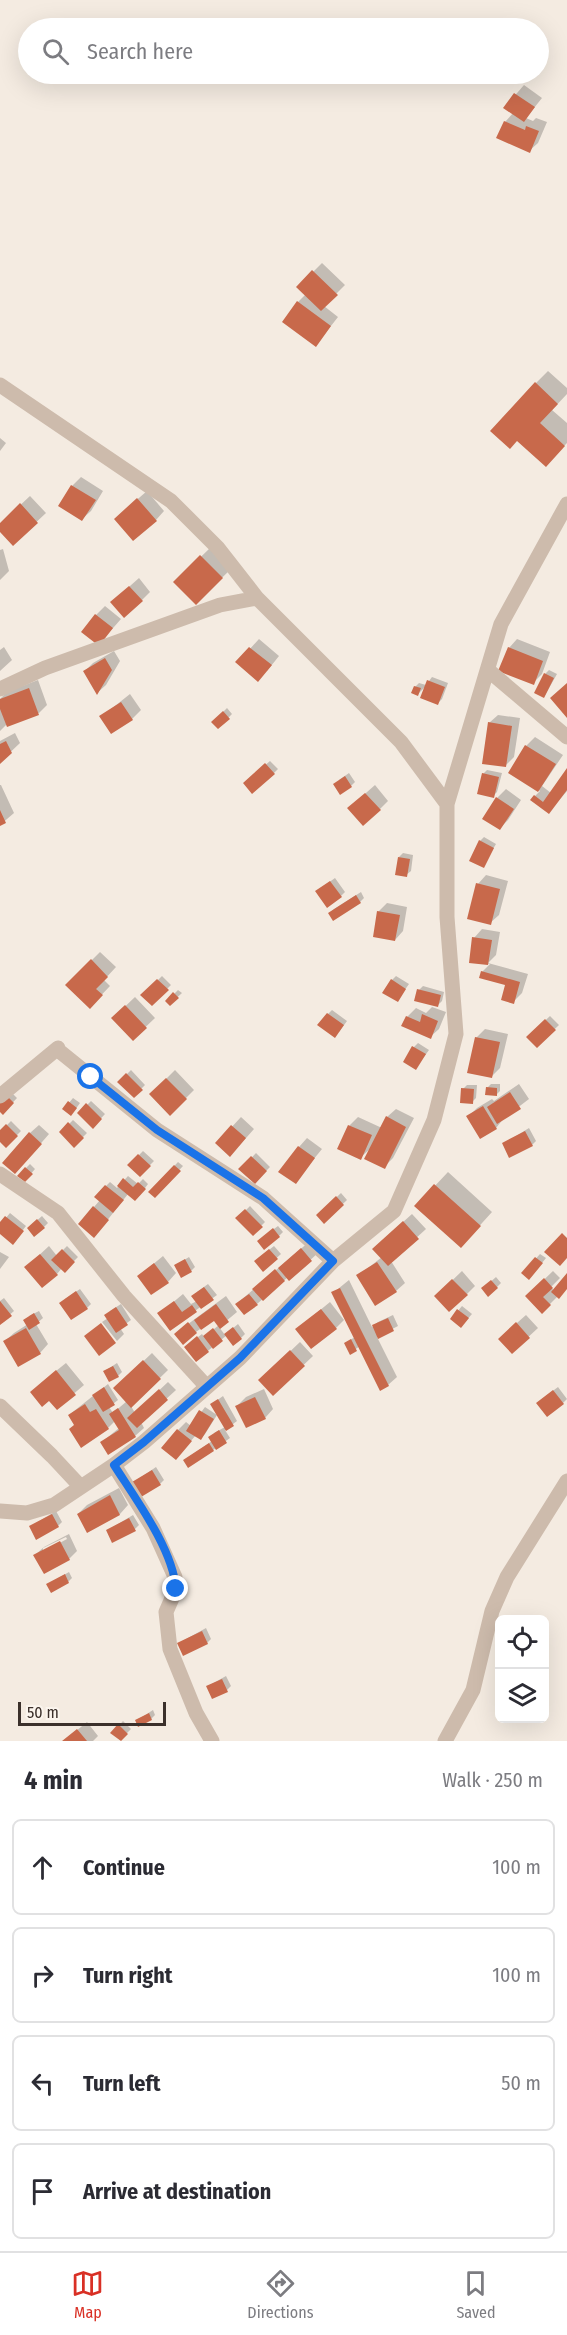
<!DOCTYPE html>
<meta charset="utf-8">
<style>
body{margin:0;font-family:"Fira Sans Condensed",sans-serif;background:#f2f2f3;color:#2b2b33}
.controls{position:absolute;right:18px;bottom:18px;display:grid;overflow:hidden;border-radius:9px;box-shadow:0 6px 24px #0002}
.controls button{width:54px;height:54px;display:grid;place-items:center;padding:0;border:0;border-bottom:2px solid #e1e1e2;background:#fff;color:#2b2b33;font:30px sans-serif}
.scale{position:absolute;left:18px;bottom:15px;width:148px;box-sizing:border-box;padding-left:6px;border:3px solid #3b302b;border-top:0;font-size:16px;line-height:21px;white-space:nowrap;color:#3b302b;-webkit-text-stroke:4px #fbf5ee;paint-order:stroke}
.stop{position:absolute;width:18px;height:18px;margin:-14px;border:4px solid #1a73e8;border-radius:50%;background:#fff}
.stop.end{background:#1a73e8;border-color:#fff;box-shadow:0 2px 6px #0008}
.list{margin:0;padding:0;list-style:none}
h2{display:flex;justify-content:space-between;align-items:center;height:78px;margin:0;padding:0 24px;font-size:26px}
h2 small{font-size:20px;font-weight:400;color:#7c7c81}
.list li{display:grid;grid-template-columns:39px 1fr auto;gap:18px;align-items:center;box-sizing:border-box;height:96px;margin:0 12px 12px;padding:0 12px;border:2px solid #e1e1e2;border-radius:9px}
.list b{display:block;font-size:22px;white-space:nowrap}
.list em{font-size:20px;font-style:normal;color:#7c7c81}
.icon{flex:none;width:33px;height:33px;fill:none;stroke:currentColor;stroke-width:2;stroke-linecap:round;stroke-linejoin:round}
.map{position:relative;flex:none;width:567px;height:1741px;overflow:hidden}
.search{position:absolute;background:#fff;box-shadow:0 6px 24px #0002;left:18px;right:18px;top:18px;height:66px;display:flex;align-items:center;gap:15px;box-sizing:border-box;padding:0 21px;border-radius:33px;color:#7c7c81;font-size:22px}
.sheet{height:510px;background:#fff}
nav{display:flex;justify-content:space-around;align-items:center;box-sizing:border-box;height:84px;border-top:2px solid #e1e1e2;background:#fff;font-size:16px;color:#7c7c81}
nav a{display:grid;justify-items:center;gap:3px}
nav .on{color:#d93025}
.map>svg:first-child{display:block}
.shadow{fill:#0003;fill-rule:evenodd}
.building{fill:#c8694b}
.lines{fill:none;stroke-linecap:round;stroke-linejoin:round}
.minor{stroke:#cdbbac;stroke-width:15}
.route{stroke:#1a73e8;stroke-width:8}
</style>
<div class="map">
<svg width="567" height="1741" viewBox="0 0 567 1741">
<rect width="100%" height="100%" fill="#f4ebe1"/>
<path class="shadow" d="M 524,85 L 542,98 L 526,118 L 533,121 L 536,118 L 547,122 L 538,143 L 529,151 L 505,122 L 513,113 L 505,107 Z
M 322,263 L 345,285 L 324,306 L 338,317 L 316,345 L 298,302 L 306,294 L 298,287 Z
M 548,371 L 567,388 L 567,394 L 552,410 L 567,423 L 567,443 L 558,452 L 518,439 L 536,383 Z
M 0,438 L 6,443 L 0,451 Z
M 81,477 L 103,491 L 91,511 L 82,519 L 72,486 Z
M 147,491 L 164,511 L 156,520 L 125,510 Z
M 30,496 L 46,513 L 13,544 L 0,530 L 0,524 Z
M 210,548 L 231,569 L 196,603 L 175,582 Z
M 3,549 L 9,571 L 0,580 L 0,550 Z
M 139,578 L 150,592 L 142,600 L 121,594 Z
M 105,606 L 121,619 L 99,644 L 96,615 Z
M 259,639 L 279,656 L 267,671 L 238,662 Z
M 517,639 L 550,652 L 542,674 L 533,683 L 509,648 Z
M 4,647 L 12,660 L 0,671 L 0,650 Z
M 114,651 L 120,661 L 106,685 L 97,693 L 85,671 L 93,663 Z
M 549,670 L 557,674 L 544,697 L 545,674 Z
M 432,677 L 448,683 L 442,699 L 438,703 L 426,686 L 418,694 L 415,687 L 419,683 L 426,685 Z
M 38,680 L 47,705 L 39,713 L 8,725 L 7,724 L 0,731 L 0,699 L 7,692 Z
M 130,694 L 141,710 L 132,719 L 101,717 Z
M 227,708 L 232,714 L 219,727 L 213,722 Z
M 498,715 L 520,718 L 514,757 L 505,766 L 489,723 Z
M 15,733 L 20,743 L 0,762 L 0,741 Z
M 535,737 L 563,755 L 542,786 L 551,793 L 567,771 L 567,791 L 549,812 L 535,796 L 540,791 L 510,773 L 526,746 Z
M 270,761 L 278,769 L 274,773 L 249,779 Z
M 487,770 L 502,773 L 497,792 L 493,796 L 483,774 Z
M 349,773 L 355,782 L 351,786 L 339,780 Z
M 1,785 L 14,813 L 0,825 L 0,785 Z
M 375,785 L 388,801 L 380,809 L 358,800 Z
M 506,789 L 521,800 L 508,820 L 500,828 L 497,798 Z
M 484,837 L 496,844 L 483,866 L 480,841 Z
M 403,853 L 413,855 L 411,871 L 406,875 L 399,857 Z
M 486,875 L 508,881 L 499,915 L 490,923 L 478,884 Z
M 335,878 L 345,892 L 341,896 L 321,888 Z
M 361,892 L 364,898 L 360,902 L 333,919 L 330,913 L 334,909 Z
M 387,903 L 407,907 L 403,931 L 395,940 L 378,912 Z
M 482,929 L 500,932 L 496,955 L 488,963 L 528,974 L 522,993 L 513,1002 L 507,984 L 482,972 L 490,964 L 470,961 L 474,938 Z
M 100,952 L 116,967 L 104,980 L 110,986 L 90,1007 L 67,985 Z
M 162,976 L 171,985 L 152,1004 L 143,995 Z
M 396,976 L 409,984 L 397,1001 L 392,980 Z
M 423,986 L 444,992 L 442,1001 L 438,1005 L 419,990 Z
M 178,990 L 182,993 L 170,1004 L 167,1001 Z
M 135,997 L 155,1018 L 133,1039 L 113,1018 Z
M 432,1007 L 446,1012 L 439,1029 L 430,1037 L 407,1017 L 416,1008 L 426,1013 Z
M 332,1010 L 347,1021 L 339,1032 L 328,1014 Z
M 550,1016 L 559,1025 L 537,1046 L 528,1037 Z
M 485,1029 L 508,1034 L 500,1068 L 491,1077 L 476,1038 Z
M 418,1043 L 429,1050 L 416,1068 L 414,1047 Z
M 131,1070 L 145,1085 L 134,1096 L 119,1082 Z
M 175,1070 L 194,1090 L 170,1114 L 151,1094 Z
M 491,1084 L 500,1084 L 500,1091 L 496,1095 L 487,1088 Z
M 519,1084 L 529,1099 L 504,1118 L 496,1128 L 468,1117 L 477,1108 L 492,1099 L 494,1101 Z
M 467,1085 L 477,1085 L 476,1098 L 472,1102 L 463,1089 Z
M 11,1092 L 17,1098 L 3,1113 L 0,1110 Z
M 73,1098 L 80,1103 L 75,1110 L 64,1109 Z
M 91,1101 L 105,1114 L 93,1127 L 79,1113 Z
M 396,1109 L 414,1118 L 393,1158 L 384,1167 L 372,1147 L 360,1158 L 339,1148 L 350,1125 L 358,1117 L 382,1128 L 387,1117 Z
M 241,1117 L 254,1129 L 239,1146 L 217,1143 Z
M 73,1120 L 87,1133 L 74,1146 L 61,1132 Z
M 11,1121 L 21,1131 L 6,1146 L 0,1140 L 0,1132 Z
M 39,1125 L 49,1134 L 23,1164 L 30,1133 Z
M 529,1128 L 536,1141 L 532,1145 L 503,1144 Z
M 307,1138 L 322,1149 L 295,1182 L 299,1147 Z
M 143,1151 L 154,1161 L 140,1175 L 129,1165 Z
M 256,1153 L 270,1167 L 255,1182 L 241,1169 Z
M 178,1162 L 183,1166 L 155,1196 L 150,1192 Z
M 30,1164 L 35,1169 L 29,1176 L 26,1168 Z
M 448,1172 L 492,1212 L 473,1233 L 416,1206 Z
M 128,1176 L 138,1184 L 143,1179 L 148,1184 L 139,1196 L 128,1194 L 102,1227 L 94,1207 L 100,1200 L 106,1186 L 110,1182 L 117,1188 Z
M 341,1193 L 347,1200 L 324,1222 L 318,1215 Z
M 250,1206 L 265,1222 L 253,1234 L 238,1218 Z
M 10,1213 L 26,1226 L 16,1239 L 0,1232 L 0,1225 Z
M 412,1214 L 426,1229 L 391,1261 L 405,1283 L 396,1291 L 358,1276 L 382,1257 L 383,1240 Z
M 42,1216 L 48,1223 L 44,1227 L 33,1224 Z
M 278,1226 L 283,1232 L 279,1236 L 263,1237 Z
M 310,1241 L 320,1251 L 290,1279 L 288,1277 L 257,1304 L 241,1300 Z
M 49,1246 L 57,1256 L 67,1246 L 78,1257 L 65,1270 L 62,1268 L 57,1274 L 35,1259 Z
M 274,1246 L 281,1254 L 263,1270 L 260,1257 Z
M 0,1252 L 9,1257 L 0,1269 Z
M 540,1254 L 546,1258 L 533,1274 L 523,1273 Z
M 163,1256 L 176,1273 L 168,1282 L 139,1276 Z
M 189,1257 L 195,1267 L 191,1271 L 176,1265 Z
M 462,1271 L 475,1286 L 467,1294 L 436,1296 Z
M 553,1271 L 560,1278 L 551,1287 L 554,1291 L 567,1275 L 567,1287 L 542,1312 L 527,1296 Z
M 496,1277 L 501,1283 L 489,1295 L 487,1285 Z
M 349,1280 L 372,1327 L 378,1322 L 393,1315 L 398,1326 L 377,1337 L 397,1377 L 388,1385 L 360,1346 L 350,1353 L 345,1343 L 355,1337 L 333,1293 Z
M 208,1284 L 217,1295 L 170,1329 L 159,1314 L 183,1294 L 191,1304 L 197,1301 L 197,1292 Z
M 80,1289 L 91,1304 L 87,1308 L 65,1299 Z
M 226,1296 L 237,1312 L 219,1327 L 225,1335 L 238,1324 L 245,1334 L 241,1338 L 227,1335 L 197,1360 L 190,1343 L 202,1334 L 204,1337 L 219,1325 L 214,1319 L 196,1332 L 180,1330 Z
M 4,1298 L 14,1311 L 0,1323 L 0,1301 Z
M 330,1302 L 344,1320 L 336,1328 L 297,1329 Z
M 121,1304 L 131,1320 L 120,1328 L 124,1334 L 117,1341 L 102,1322 L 108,1318 L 110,1311 Z
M 462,1306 L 472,1314 L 465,1322 L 452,1318 Z
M 39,1311 L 43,1318 L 36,1324 L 48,1344 L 40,1353 L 5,1341 L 14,1333 L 28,1324 L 29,1316 Z
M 526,1315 L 538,1328 L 512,1352 L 509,1330 Z
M 300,1342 L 313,1356 L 273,1394 L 260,1380 Z
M 152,1353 L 168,1370 L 131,1406 L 135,1413 L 168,1382 L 176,1390 L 141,1422 L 144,1428 L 135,1436 L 102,1442 L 119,1428 L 115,1421 L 108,1428 L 75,1424 L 69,1415 L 108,1384 L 118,1400 L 109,1407 L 113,1413 L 127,1401 L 115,1388 Z
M 66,1363 L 84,1385 L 57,1408 L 41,1383 Z
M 117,1363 L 122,1372 L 118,1376 L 105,1371 Z
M 558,1387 L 567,1399 L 563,1403 L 542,1399 Z
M 264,1389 L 273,1409 L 265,1418 L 237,1406 L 246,1397 Z
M 223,1396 L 237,1421 L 225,1430 L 230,1438 L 213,1450 L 189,1457 L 212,1441 L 214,1433 L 225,1427 L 212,1404 Z
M 205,1407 L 217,1415 L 205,1434 L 201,1438 L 196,1435 L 184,1449 L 178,1430 L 186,1422 L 191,1426 Z
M 156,1467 L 164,1480 L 160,1484 L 134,1482 Z
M 119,1488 L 128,1505 L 120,1514 L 88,1531 L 78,1514 L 87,1505 Z
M 56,1511 L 62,1522 L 58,1526 L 31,1526 Z
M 133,1515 L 139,1525 L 135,1529 L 108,1530 Z
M 69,1534 L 77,1551 L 69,1559 L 35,1555 L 44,1547 ZM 66,1537 L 67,1539 L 43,1552 L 43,1548 Z
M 69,1572 L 72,1578 L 68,1582 L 48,1584 Z
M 206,1628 L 211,1639 L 207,1643 L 179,1643 Z
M 226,1676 L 231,1686 L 227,1690 L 208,1686 Z
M 153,1710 L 155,1715 L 151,1719 L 136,1721 Z
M 123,1721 L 131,1729 L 120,1740 L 112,1733 Z
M 87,1722 L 98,1736 L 93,1741 L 64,1741 Z"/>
<path class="building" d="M 426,74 L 440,74 L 431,81 Z
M 514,93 L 535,107 L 524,122 L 503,108 Z
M 504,121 L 525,130 L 526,126 L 539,131 L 530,153 L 496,138 Z
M 312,270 L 338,295 L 321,311 L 296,287 Z
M 297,301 L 331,326 L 316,347 L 282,322 Z
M 535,382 L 558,404 L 540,423 L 565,446 L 546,467 L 517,441 L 510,449 L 490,431 Z
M 71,485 L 96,500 L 82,521 L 58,506 Z
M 137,498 L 157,521 L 133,541 L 114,519 Z
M 20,503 L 38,523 L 13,546 L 0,532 L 0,523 Z
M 200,555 L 223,578 L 196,605 L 173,582 Z
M 129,586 L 143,601 L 124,618 L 110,602 Z
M 95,614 L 113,628 L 99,646 L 81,632 Z
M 249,647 L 272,665 L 258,682 L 235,662 Z
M 508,647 L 543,661 L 534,685 L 498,671 Z
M 105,658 L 112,670 L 97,695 L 83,671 Z
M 544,673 L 554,678 L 544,698 L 534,693 Z
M 427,680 L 445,687 L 438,705 L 420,698 Z
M 567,683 L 567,718 L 550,698 Z
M 414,686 L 421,688 L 418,696 L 411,693 Z
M 29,688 L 39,715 L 7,727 L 0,709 L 0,699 Z
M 121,702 L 133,720 L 111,734 L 99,716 Z
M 223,711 L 230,719 L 218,729 L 211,722 Z
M 488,722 L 512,726 L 506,767 L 482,764 Z
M 6,741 L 12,753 L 0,764 L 0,744 Z
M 525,745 L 556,764 L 538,792 L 508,773 Z
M 265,763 L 275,774 L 252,794 L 243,783 Z
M 567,768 L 567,790 L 549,814 L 530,800 L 534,795 L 543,802 Z
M 482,773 L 499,777 L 494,798 L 477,794 Z
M 345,776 L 352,787 L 340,795 L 333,784 Z
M 365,793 L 381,810 L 363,826 L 347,808 Z
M 496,797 L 514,809 L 500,830 L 482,819 Z
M 0,810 L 6,823 L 0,826 Z
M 479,840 L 494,848 L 484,868 L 469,861 Z
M 398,857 L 410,859 L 407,877 L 395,875 Z
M 330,881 L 342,897 L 327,908 L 315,891 Z
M 476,883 L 500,889 L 491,925 L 467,919 Z
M 356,895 L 361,903 L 333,921 L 328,913 Z
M 377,911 L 400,915 L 395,941 L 373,937 Z
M 472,937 L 492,940 L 488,965 L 469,963 Z
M 91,959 L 108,977 L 96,989 L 103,995 L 90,1009 L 65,985 Z
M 481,971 L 520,982 L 514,1004 L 501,1000 L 505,985 L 479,978 Z
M 157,979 L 169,990 L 152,1006 L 140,995 Z
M 391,979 L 406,989 L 398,1002 L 382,993 Z
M 417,989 L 441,995 L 438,1007 L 414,1001 Z
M 173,992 L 179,998 L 170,1006 L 165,1001 Z
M 125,1005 L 147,1028 L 133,1041 L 111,1018 Z
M 327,1013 L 344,1025 L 335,1038 L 317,1025 Z
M 422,1014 L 438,1021 L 431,1039 L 401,1026 L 406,1016 L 420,1022 Z
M 545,1019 L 556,1030 L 537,1048 L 526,1037 Z
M 475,1037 L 500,1042 L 492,1078 L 467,1073 Z
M 412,1046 L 426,1054 L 416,1070 L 403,1062 Z
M 126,1073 L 143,1090 L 134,1098 L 117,1082 Z
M 166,1078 L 187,1099 L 170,1116 L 149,1094 Z
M 486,1087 L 497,1088 L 497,1096 L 485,1095 Z
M 461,1088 L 474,1089 L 473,1104 L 460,1103 Z
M 510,1092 L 521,1109 L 497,1124 L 487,1107 Z
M 6,1095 L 14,1103 L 3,1115 L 0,1112 L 0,1101 Z
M 68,1101 L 77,1108 L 71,1116 L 62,1109 Z
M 86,1103 L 102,1119 L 93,1129 L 77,1113 Z
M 483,1106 L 497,1129 L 480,1139 L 466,1116 Z
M 386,1116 L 406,1127 L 385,1169 L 364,1159 Z
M 68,1122 L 84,1138 L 74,1148 L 59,1132 Z
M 6,1124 L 18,1136 L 6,1148 L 0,1142 L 0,1130 Z
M 231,1125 L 246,1138 L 230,1157 L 215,1143 Z
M 348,1125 L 372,1135 L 361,1160 L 337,1149 Z
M 525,1131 L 533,1146 L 509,1158 L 502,1143 Z
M 29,1132 L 42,1144 L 15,1174 L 2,1163 Z
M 298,1146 L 315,1158 L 296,1184 L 278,1172 Z
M 138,1154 L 151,1166 L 140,1177 L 127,1165 Z
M 251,1156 L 267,1171 L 255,1184 L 238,1169 Z
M 174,1165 L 181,1171 L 155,1198 L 148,1192 Z
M 25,1167 L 33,1174 L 25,1182 L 17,1176 Z
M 123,1178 L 133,1187 L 138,1182 L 146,1189 L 135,1201 L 117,1186 Z
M 434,1184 L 481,1226 L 461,1248 L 414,1206 Z
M 105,1185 L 124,1200 L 113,1213 L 94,1197 Z
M 336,1196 L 344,1205 L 324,1224 L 316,1215 Z
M 93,1206 L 109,1220 L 94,1238 L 78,1224 Z
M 245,1209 L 263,1227 L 253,1236 L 235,1218 Z
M 5,1216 L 24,1231 L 13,1245 L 0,1234 L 0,1222 Z
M 37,1219 L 45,1228 L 34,1237 L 27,1228 Z
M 403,1221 L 419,1239 L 388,1266 L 372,1249 Z
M 273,1228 L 280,1237 L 264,1250 L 257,1241 Z
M 562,1233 L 567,1238 L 567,1258 L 560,1266 L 544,1252 Z
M 301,1248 L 312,1261 L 289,1281 L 278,1268 Z
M 62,1249 L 75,1262 L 65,1273 L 51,1260 Z
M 269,1249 L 278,1259 L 263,1272 L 254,1261 Z
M 40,1254 L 58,1275 L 42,1288 L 24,1267 Z
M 535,1257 L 543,1263 L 529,1280 L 521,1273 Z
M 185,1259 L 192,1272 L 181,1278 L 174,1265 Z
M 377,1262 L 397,1292 L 375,1306 L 356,1275 Z
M 154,1263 L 169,1283 L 151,1295 L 137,1276 Z
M 275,1269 L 285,1281 L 263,1301 L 252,1289 Z
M 567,1273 L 567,1289 L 559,1299 L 551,1292 Z
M 544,1278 L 553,1288 L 543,1297 L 551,1305 L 542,1314 L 525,1296 Z
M 452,1279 L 468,1295 L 449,1312 L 434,1296 Z
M 491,1280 L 498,1288 L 488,1297 L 481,1288 Z
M 204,1287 L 214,1300 L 201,1309 L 191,1296 Z
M 340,1288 L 389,1386 L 380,1391 L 331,1292 Z
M 76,1291 L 88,1309 L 71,1320 L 59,1303 Z
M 249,1294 L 258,1305 L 244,1315 L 235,1304 Z
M 0,1301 L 12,1316 L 0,1325 Z
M 174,1301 L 182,1312 L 192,1305 L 197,1312 L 170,1331 L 157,1313 Z
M 216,1304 L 229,1322 L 220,1329 L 214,1321 L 201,1330 L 194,1320 Z
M 116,1307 L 128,1325 L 116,1333 L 104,1315 Z
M 321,1309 L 337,1329 L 311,1349 L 295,1329 Z
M 457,1309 L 469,1318 L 461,1328 L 450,1319 Z
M 34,1313 L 40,1323 L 29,1330 L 23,1320 Z
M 388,1318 L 394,1331 L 378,1339 L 372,1325 Z
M 188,1322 L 197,1333 L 183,1345 L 174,1334 Z
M 516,1322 L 530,1338 L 512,1354 L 498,1339 Z
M 101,1323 L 116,1343 L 99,1356 L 84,1336 Z
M 233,1327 L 242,1339 L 233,1346 L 224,1334 Z
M 26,1328 L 41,1354 L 18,1367 L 3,1341 Z
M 213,1328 L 223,1341 L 213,1349 L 203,1336 Z
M 197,1336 L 209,1352 L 196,1362 L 184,1347 Z
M 351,1339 L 357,1351 L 350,1355 L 344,1343 Z
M 290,1350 L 305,1366 L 273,1396 L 258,1380 Z
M 143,1360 L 161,1379 L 131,1408 L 113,1388 Z
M 113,1366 L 119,1377 L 109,1382 L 103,1371 Z
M 56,1370 L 76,1395 L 57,1410 L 49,1401 L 42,1407 L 30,1392 Z
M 104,1387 L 115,1405 L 103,1412 L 92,1395 Z
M 159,1389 L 168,1400 L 137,1428 L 127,1418 Z
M 553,1390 L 564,1404 L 547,1417 L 536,1403 Z
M 255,1397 L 266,1419 L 246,1428 L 235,1406 Z
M 218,1399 L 234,1426 L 226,1431 L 210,1404 Z
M 85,1404 L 90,1412 L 96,1409 L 109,1429 L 81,1448 L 69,1429 L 74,1425 L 68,1415 Z
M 118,1408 L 136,1437 L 108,1455 L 100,1442 L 119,1430 L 109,1414 Z
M 199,1410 L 214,1419 L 201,1440 L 186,1431 Z
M 177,1429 L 192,1441 L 176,1460 L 161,1448 Z
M 219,1430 L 227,1443 L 216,1450 L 208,1437 Z
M 209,1443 L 214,1451 L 188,1468 L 183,1460 Z
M 152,1470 L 161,1485 L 141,1497 L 132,1482 Z
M 110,1495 L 120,1515 L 87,1533 L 77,1514 Z
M 52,1514 L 59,1527 L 36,1540 L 29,1526 Z
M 129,1518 L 136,1531 L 112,1543 L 106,1530 Z
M 60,1541 L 70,1560 L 44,1574 L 33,1555 Z
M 65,1574 L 69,1583 L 51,1593 L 46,1584 Z
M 202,1631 L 208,1644 L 183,1656 L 177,1643 Z
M 222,1679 L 228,1692 L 212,1699 L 206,1686 Z
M 149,1713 L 152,1720 L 138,1727 L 135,1720 Z
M 118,1724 L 128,1734 L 121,1741 L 110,1733 Z
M 77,1729 L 87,1741 L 62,1741 Z"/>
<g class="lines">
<path class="minor" d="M 0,385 L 171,501 L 218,548 L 257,598
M 488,670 L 567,737
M 0,689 L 45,668 L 220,605 L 257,598 L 401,742 L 447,804
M 0,1096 L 58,1048 L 58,1050 L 157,1130 L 263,1198 L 333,1261
M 0,1174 L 58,1213 L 124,1296 L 207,1387
M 0,1406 L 52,1456 L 80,1486
M 114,1465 L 153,1528 L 175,1577 L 176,1589 L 166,1612 L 170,1649 L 196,1713 L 212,1741
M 0,1511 L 27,1513 L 54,1505 L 114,1465 L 144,1442 L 240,1358 L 333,1261 L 394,1211 L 434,1120 L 456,1034 L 447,917 L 447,804 L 501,624 L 567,504
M 445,1741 L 473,1690 L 492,1611 L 507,1577 L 567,1481"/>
</g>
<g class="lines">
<path class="route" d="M 91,1077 L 157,1130 L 263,1198 L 333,1261 L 240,1358 L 144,1442 L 114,1465 C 135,1498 173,1549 176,1589"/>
</g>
</svg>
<div class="controls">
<button><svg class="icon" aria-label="locate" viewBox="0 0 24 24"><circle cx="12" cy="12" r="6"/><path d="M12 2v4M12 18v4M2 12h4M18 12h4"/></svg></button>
<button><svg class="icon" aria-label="layers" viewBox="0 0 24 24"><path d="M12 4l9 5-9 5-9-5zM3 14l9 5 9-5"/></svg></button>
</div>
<div class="scale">50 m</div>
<div class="stop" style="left:91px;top:1077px"></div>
<div class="stop end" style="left:176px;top:1589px"></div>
<div class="search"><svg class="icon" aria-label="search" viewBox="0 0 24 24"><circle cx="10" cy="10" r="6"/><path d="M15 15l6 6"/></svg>Search here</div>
</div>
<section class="sheet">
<h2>4 min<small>Walk · 250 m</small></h2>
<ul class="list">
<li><svg class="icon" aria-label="ahead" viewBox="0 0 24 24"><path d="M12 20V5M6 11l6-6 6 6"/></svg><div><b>Continue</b></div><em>100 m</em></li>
<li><svg class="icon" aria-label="right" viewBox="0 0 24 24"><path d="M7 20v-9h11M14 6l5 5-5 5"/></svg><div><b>Turn right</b></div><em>100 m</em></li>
<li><svg class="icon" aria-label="left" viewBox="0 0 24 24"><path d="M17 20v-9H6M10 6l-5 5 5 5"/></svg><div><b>Turn left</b></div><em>50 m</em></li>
<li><svg class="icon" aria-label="arrive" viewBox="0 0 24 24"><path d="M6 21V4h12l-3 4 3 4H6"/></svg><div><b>Arrive at destination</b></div></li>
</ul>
</section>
<nav>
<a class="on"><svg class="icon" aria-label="map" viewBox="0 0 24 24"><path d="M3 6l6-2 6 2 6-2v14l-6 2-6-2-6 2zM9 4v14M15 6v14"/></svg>Map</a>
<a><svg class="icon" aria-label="directions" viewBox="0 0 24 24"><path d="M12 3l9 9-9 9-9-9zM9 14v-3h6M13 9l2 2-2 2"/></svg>Directions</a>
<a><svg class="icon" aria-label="saved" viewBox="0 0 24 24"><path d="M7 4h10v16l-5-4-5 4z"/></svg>Saved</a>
</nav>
